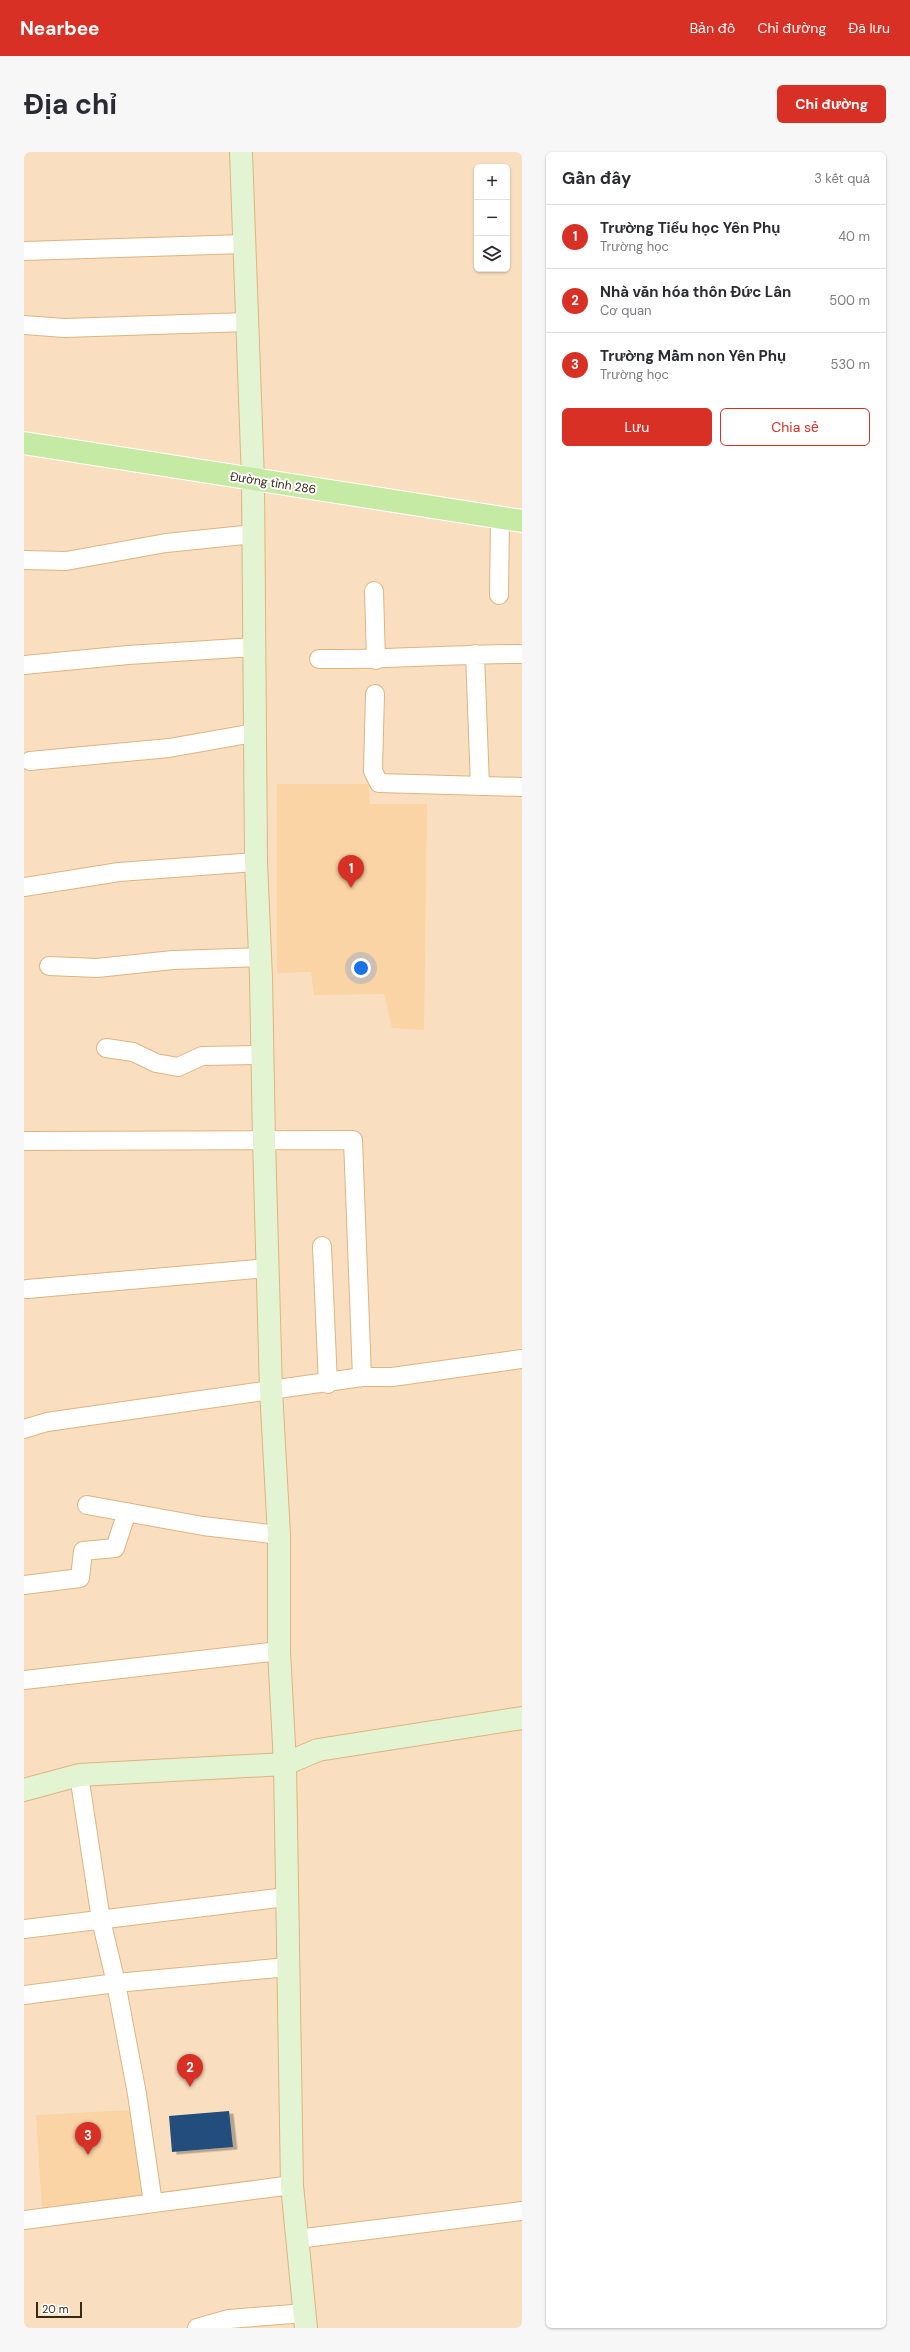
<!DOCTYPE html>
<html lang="vi">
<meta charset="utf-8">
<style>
body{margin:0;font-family:"DM Sans",sans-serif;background:#f7f7f7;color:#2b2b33}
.controls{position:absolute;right:12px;top:12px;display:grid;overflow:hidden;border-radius:6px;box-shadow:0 1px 3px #0004}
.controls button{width:36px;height:36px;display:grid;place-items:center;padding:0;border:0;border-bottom:1px solid #e1e1e2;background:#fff;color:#2b2b33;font:20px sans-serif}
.scale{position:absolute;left:12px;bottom:10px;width:46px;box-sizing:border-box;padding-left:4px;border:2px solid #392913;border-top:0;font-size:11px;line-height:14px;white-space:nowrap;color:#392913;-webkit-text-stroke:3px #fff;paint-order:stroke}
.you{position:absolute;left:337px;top:816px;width:14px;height:14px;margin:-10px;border:3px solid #fff;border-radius:50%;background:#1a73e8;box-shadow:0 0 0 6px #1a73e833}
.badge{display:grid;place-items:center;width:26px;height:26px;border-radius:50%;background:#d93025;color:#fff;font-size:13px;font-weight:700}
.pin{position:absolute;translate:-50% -33px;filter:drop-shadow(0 1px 2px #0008)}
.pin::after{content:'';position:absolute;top:21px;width:14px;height:12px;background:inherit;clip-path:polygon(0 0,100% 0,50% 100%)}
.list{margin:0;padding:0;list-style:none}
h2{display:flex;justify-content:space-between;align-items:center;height:52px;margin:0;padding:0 16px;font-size:17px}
h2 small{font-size:13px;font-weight:400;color:#7c7c81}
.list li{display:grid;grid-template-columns:26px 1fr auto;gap:12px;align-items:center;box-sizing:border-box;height:64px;padding:0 16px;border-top:1px solid #e1e1e2}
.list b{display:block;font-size:15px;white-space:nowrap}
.list p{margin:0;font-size:13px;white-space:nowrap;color:#7c7c81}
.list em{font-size:13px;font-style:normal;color:#7c7c81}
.actions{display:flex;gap:8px;padding:12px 16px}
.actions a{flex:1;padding:9px 0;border:1px solid #d93025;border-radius:6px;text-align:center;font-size:14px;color:#d93025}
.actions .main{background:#d93025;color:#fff}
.icon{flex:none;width:22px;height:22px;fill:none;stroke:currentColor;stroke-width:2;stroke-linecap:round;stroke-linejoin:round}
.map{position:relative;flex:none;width:498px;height:2176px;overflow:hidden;border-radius:6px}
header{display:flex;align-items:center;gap:24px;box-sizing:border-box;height:56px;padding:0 20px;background:#d93025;color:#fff}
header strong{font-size:19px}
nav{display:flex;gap:22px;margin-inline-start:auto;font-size:14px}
.intro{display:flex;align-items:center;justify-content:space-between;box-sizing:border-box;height:96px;padding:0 24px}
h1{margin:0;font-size:28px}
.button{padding:10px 18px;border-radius:6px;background:#d93025;color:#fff;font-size:14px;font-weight:700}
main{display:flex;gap:24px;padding:0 24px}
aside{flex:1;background:#fff;border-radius:6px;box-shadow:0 1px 3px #0004}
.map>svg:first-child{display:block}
.built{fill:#fad4a5}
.building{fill:#204d7c;filter:url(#shadow)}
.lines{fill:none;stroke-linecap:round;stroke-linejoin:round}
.street-casing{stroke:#deb480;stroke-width:20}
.secondary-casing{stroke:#deb480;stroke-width:24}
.primary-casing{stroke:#fff;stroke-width:24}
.street{stroke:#fff;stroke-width:18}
.secondary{stroke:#e2f4d1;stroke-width:22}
.primary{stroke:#c4eaa3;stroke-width:22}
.labels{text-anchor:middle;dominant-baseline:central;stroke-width:4;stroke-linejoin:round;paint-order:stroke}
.street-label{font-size:12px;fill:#392913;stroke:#fff}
</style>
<header>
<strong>Nearbee</strong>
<nav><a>Bản đồ</a><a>Chỉ đường</a><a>Đã lưu</a></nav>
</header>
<div class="intro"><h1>Địa chỉ</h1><a class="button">Chỉ đường</a></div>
<main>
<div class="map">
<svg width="498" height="2176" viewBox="0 0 498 2176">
<defs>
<filter id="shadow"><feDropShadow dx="4.5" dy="2.5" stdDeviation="0" flood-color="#0004"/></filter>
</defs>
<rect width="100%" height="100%" fill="#f9dfc0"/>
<path class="built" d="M 253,632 L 345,632 L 346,652 L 403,652 L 400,878 L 368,876 L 360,842 L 290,843 L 287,820 L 253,821 Z
M 108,1958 L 118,2043 L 18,2057 L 12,1963 Z"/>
<path class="building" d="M 205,1959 L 209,1995 L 148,2000 L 145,1964 Z"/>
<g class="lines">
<g class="street-casing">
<path id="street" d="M 0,99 L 221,92
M 0,173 L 40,176 L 223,170
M 0,408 L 42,409 L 142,391 L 230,382
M 350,439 L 352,508
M 475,443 L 476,366
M 451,502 L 456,634
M 295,507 C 363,508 430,502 498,502
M 0,513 L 104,503 L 230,495
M 351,542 L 349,619 L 355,631 L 498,635
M 6,609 L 145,596 L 230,581
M 0,735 L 95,720 L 232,710
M 25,814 L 73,816 L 149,808 L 236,805
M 82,896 L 109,900 L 132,911 L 154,915 L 178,904 L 238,903
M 0,989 L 329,988 L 338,1225
M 298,1094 L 304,1232
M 3,1137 L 244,1116
M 0,1277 L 23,1270 L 338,1225 L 368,1225 L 498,1207
M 63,1353 L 179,1374 L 255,1383
M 0,1433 L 56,1426 L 59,1399 L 91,1396 L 103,1360
M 0,1528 L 255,1499
M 55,1623 L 77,1768 L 92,1831 L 113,1942 L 129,2051
M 0,1777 L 262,1745
M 0,1843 L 92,1831 L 264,1815
M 0,2068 L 268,2033
M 273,2087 L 498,2059
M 173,2176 L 205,2167 L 281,2161"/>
</g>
<g class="secondary-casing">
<path id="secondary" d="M 217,0 L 229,328 L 232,710 L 237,826 L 240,988 L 247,1238 L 255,1383 L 255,1499 L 261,1612 L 268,2033 L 282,2176
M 0,1638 L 55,1623 L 261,1612 L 294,1598 L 498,1566"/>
</g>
<g class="primary-casing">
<path id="primary" d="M 0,291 L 498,369"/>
</g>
<use href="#street" class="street"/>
<use href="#secondary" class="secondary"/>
<use href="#primary" class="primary"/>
</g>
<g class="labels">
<g class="street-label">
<text transform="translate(249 331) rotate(9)">Đường tỉnh 286</text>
</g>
</g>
</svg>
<div class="controls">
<button>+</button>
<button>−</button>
<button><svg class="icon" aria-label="layers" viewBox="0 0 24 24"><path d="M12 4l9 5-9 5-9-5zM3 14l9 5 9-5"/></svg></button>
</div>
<div class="scale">20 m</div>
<div class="you"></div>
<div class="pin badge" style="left:327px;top:736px">1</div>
<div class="pin badge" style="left:166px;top:1935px">2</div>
<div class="pin badge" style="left:64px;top:2003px">3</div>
</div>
<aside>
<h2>Gần đây<small>3 kết quả</small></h2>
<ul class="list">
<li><span class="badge">1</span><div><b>Trường Tiểu học Yên Phụ</b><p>Trường học</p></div><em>40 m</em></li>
<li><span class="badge">2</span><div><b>Nhà văn hóa thôn Đức Lân</b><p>Cơ quan</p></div><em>500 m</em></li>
<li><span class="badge">3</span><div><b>Trường Mầm non Yên Phụ</b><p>Trường học</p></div><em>530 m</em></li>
</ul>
<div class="actions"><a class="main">Lưu</a><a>Chia sẻ</a></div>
</aside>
</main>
